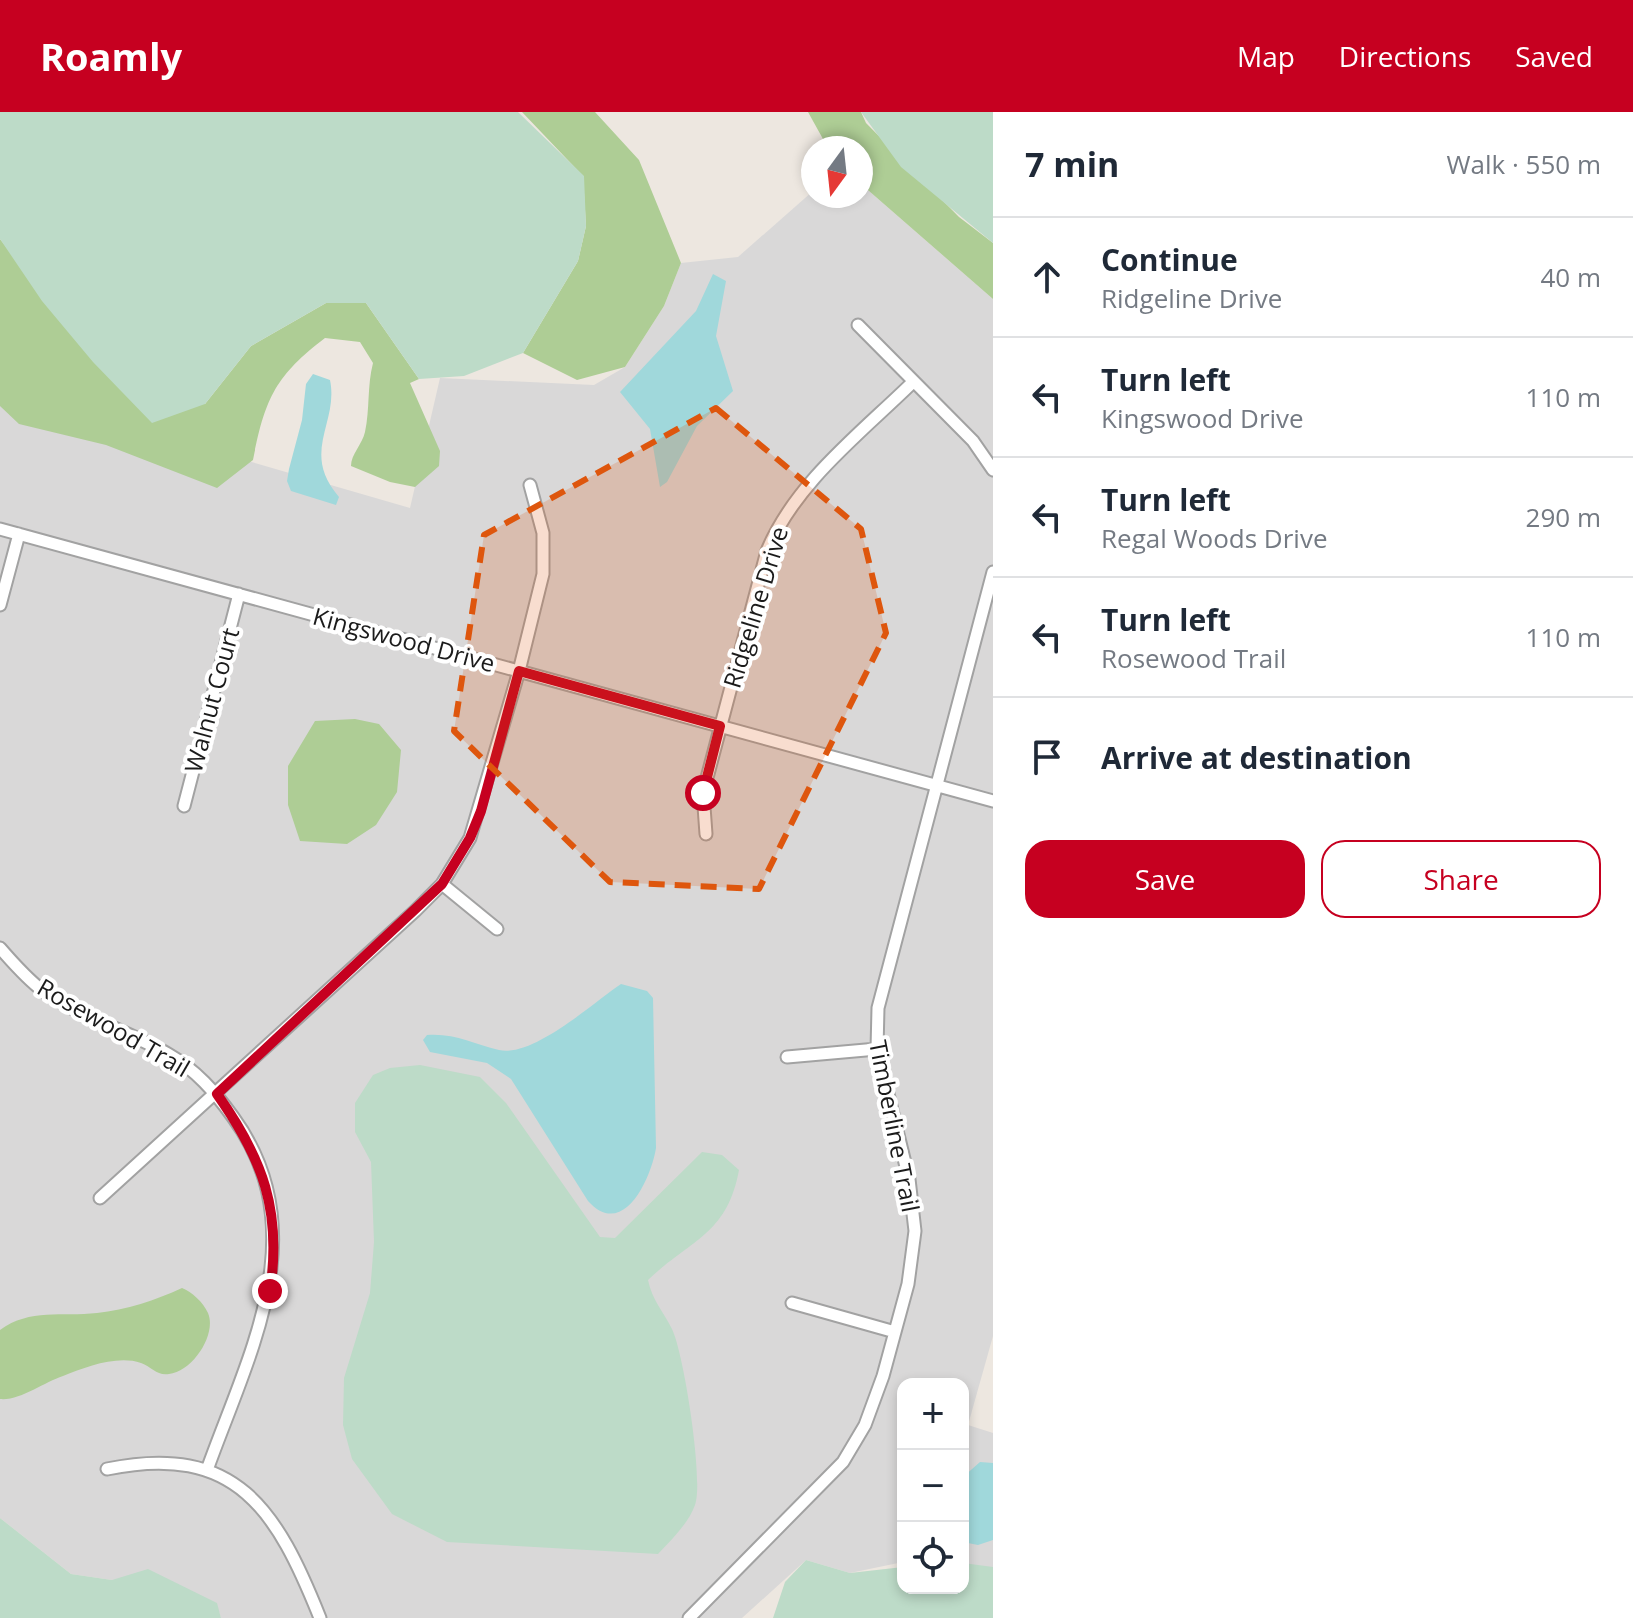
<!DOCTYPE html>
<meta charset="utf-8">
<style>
body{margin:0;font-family:"Open Sans",sans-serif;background:#f2f2f3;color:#1f2937}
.controls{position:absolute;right:24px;bottom:24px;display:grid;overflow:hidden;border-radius:16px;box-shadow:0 4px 12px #0003}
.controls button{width:72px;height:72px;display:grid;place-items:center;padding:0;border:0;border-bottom:2px solid #e0e1e3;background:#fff;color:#1f2937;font:40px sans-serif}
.compass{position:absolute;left:801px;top:24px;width:72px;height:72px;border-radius:50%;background:#fff;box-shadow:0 4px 12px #0003;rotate:195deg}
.stop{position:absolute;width:24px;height:24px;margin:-18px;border:6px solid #c60020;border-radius:50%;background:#fff}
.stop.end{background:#c60020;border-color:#fff;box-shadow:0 2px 8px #0008}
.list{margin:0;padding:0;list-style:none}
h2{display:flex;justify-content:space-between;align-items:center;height:104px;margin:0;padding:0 32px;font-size:34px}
h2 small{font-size:26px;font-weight:400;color:#747a83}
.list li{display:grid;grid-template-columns:52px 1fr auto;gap:24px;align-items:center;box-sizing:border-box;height:120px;padding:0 32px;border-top:2px solid #e0e1e3}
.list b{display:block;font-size:30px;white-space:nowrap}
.list p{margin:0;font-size:26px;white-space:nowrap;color:#747a83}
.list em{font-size:26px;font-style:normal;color:#747a83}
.actions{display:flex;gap:16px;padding:24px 32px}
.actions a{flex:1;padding:18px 0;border:2px solid #c60020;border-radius:24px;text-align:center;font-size:28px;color:#c60020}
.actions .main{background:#c60020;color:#fff}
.icon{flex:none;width:44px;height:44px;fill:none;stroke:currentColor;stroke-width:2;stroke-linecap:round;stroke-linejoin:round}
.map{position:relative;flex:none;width:993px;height:1506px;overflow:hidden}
header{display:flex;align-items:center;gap:48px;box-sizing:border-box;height:112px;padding:0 40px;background:#c60020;color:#fff}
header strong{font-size:38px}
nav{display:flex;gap:44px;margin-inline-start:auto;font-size:28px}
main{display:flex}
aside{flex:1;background:#fff}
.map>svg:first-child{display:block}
.residential{fill:#d9d8d8}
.forest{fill:#aecd95}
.wetland{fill:#bddbc8}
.water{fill:#a0d8db}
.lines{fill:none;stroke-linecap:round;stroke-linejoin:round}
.minor-casing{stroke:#a2a2a2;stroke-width:15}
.minor{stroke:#fff;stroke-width:11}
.route{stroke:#c60020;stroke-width:10}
.marked{fill:#de560d;fill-opacity:0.2;stroke:#de560d;stroke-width:6;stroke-dasharray:16 10;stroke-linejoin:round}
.labels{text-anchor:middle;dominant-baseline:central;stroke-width:8;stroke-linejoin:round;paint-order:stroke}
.street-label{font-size:24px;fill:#1b1b1b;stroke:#fff}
</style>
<header>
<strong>Roamly</strong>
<nav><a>Map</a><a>Directions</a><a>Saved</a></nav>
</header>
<main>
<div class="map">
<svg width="993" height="1506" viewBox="0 0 993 1506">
<rect width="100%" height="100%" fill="#ede7e0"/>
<path class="residential" d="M 861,72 L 993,187 L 993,1224 L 968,1313 L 993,1321 L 993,1464 L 963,1457 L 963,1272 L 903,1272 L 903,1450 L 850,1461 L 806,1448 L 742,1506 L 221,1506 L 216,1491 L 112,1468 L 71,1462 L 0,1406 L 0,277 L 410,396 L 440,266 L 594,273 L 625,255 L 664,194 L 681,151 L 738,145 L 813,79 L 813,84 L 861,84 Z"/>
<path class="forest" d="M 522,0 L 595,0 L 639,48 L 681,151 L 664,194 L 625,255 L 577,268 L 523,241 L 578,149 L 586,114 L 583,64 Z
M 808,0 L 861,0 L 866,11 L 959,105 L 993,131 L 993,187 L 861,72 L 861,36 L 828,36 Z
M 0,127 L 11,141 L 205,292 L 251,234 L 326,191 L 366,191 L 419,267 L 410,271 L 440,339 L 439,354 L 415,375 L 390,370 L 351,354 C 351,342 362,333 365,320 C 370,297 367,274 373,251 L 360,230 L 325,226 C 275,264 265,287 253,348 L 217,376 L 106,333 L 19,312 L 0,294 Z
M 355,607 L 379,612 L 401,638 L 397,680 L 376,713 L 347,732 L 300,729 L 288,693 L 288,654 L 315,609 Z
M 182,1176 C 192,1180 203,1190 208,1201 C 217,1222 193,1259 169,1262 C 157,1264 152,1255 141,1251 C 117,1243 86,1255 63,1264 C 44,1270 20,1289 0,1287 L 0,1218 C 30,1196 62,1205 97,1201 C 126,1198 156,1188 182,1176 Z"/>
<path class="wetland" d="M 0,0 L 518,0 L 584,64 L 586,114 L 578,149 L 523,241 L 464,264 L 419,267 L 366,191 L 326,191 L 251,234 L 205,292 L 152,311 L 93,250 L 42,189 L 0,127 Z
M 861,0 L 993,0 L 993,131 L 901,55 Z
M 420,953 L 480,965 L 506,991 L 600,1125 L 615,1126 L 702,1040 L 722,1043 L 739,1058 C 727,1123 691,1127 648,1168 C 652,1188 663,1199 672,1217 C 684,1242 704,1369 695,1393 C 688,1412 672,1427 658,1442 L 447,1430 L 392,1402 L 352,1347 L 343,1313 L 344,1266 L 370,1181 L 374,1130 L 371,1050 L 355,1020 L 355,991 L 373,963 L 390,956 Z
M 0,1406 L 71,1462 L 112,1468 L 148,1457 L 217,1491 L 221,1506 L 0,1506 Z
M 806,1448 L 850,1461 L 903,1455 L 903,1476 L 963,1476 L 963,1451 L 993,1455 L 993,1506 L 773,1506 L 785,1470 Z"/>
<path class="water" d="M 713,162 L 726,169 L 716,224 L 733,279 L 697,314 L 667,370 L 660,375 L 650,317 L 620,280 L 696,199 Z
M 313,262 L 330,268 C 339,311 300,340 339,385 L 336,393 L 291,379 L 287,369 L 289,357 L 302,308 L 306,272 Z
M 621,872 L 647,879 L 653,886 L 656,1036 C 651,1067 623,1128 588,1089 L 511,967 L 487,951 L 430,940 L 423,928 L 427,923 C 455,921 473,932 499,938 C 533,946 594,890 621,872 Z
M 980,1350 L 993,1351 L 993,1428 L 978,1433 L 963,1430 L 963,1365 Z"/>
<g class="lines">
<g class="minor-casing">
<path id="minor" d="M 858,213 L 973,329 L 993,358
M 0,417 L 993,689
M 0,493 L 19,422
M 184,694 L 239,482
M 706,722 L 703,681 L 767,439 C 795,371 861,321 913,270
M 442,772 L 497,817
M 0,836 C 13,851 27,867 43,879 C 82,906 128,919 168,942 C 196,958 215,980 233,1005 C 317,1120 248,1243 207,1358
M 787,945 L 877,937
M 100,1086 L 415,799 L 442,772 L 470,726 L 519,559 L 543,462 L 543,421 L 530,373
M 792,1191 L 895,1220
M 107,1357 C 237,1330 277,1399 320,1506
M 689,1506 L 843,1350 L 865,1313 L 883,1264 L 908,1172 L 915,1119 L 909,1067 L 877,937 L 878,896 L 993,460"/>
</g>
<use href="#minor" class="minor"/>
</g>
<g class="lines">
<path class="route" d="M 270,1179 C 282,1099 263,1047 217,982 L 442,772 L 470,726 L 481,699 L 519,559 L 720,614 L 703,681"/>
</g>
<path class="marked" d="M 716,296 L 861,417 L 886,521 L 759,777 L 610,770 L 454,619 L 484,423 Z"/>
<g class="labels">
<g class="street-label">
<text transform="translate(755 495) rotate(-73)">Ridgeline Drive</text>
<text transform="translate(404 527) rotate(15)">Kingswood Drive</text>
<text transform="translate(211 588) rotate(-75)">Walnut Court</text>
<text transform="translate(114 915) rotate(30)">Rosewood Trail</text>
<text transform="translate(895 1014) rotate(79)">Timberline Trail</text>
</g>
</g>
</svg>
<div class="controls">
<button>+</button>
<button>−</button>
<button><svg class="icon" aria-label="locate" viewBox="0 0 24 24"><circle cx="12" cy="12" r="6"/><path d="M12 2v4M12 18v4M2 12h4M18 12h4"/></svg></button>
</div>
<svg class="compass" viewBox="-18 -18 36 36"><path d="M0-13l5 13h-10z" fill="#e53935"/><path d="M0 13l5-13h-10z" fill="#747a83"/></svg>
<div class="stop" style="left:703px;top:681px"></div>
<div class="stop end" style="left:270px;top:1179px"></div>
</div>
<aside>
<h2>7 min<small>Walk · 550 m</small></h2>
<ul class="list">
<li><svg class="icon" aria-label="ahead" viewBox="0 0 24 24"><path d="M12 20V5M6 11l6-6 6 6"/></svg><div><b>Continue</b><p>Ridgeline Drive</p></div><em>40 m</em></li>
<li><svg class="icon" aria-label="left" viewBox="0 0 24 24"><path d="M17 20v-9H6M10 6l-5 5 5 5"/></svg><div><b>Turn left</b><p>Kingswood Drive</p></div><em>110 m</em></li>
<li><svg class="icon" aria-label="left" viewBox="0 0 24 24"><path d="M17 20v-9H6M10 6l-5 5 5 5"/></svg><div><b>Turn left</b><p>Regal Woods Drive</p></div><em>290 m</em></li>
<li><svg class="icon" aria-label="left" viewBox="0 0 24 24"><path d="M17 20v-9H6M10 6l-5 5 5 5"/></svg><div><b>Turn left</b><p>Rosewood Trail</p></div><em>110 m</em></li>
<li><svg class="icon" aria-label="arrive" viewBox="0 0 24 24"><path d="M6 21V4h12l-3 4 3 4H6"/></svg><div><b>Arrive at destination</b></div></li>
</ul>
<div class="actions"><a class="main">Save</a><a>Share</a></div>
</aside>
</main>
